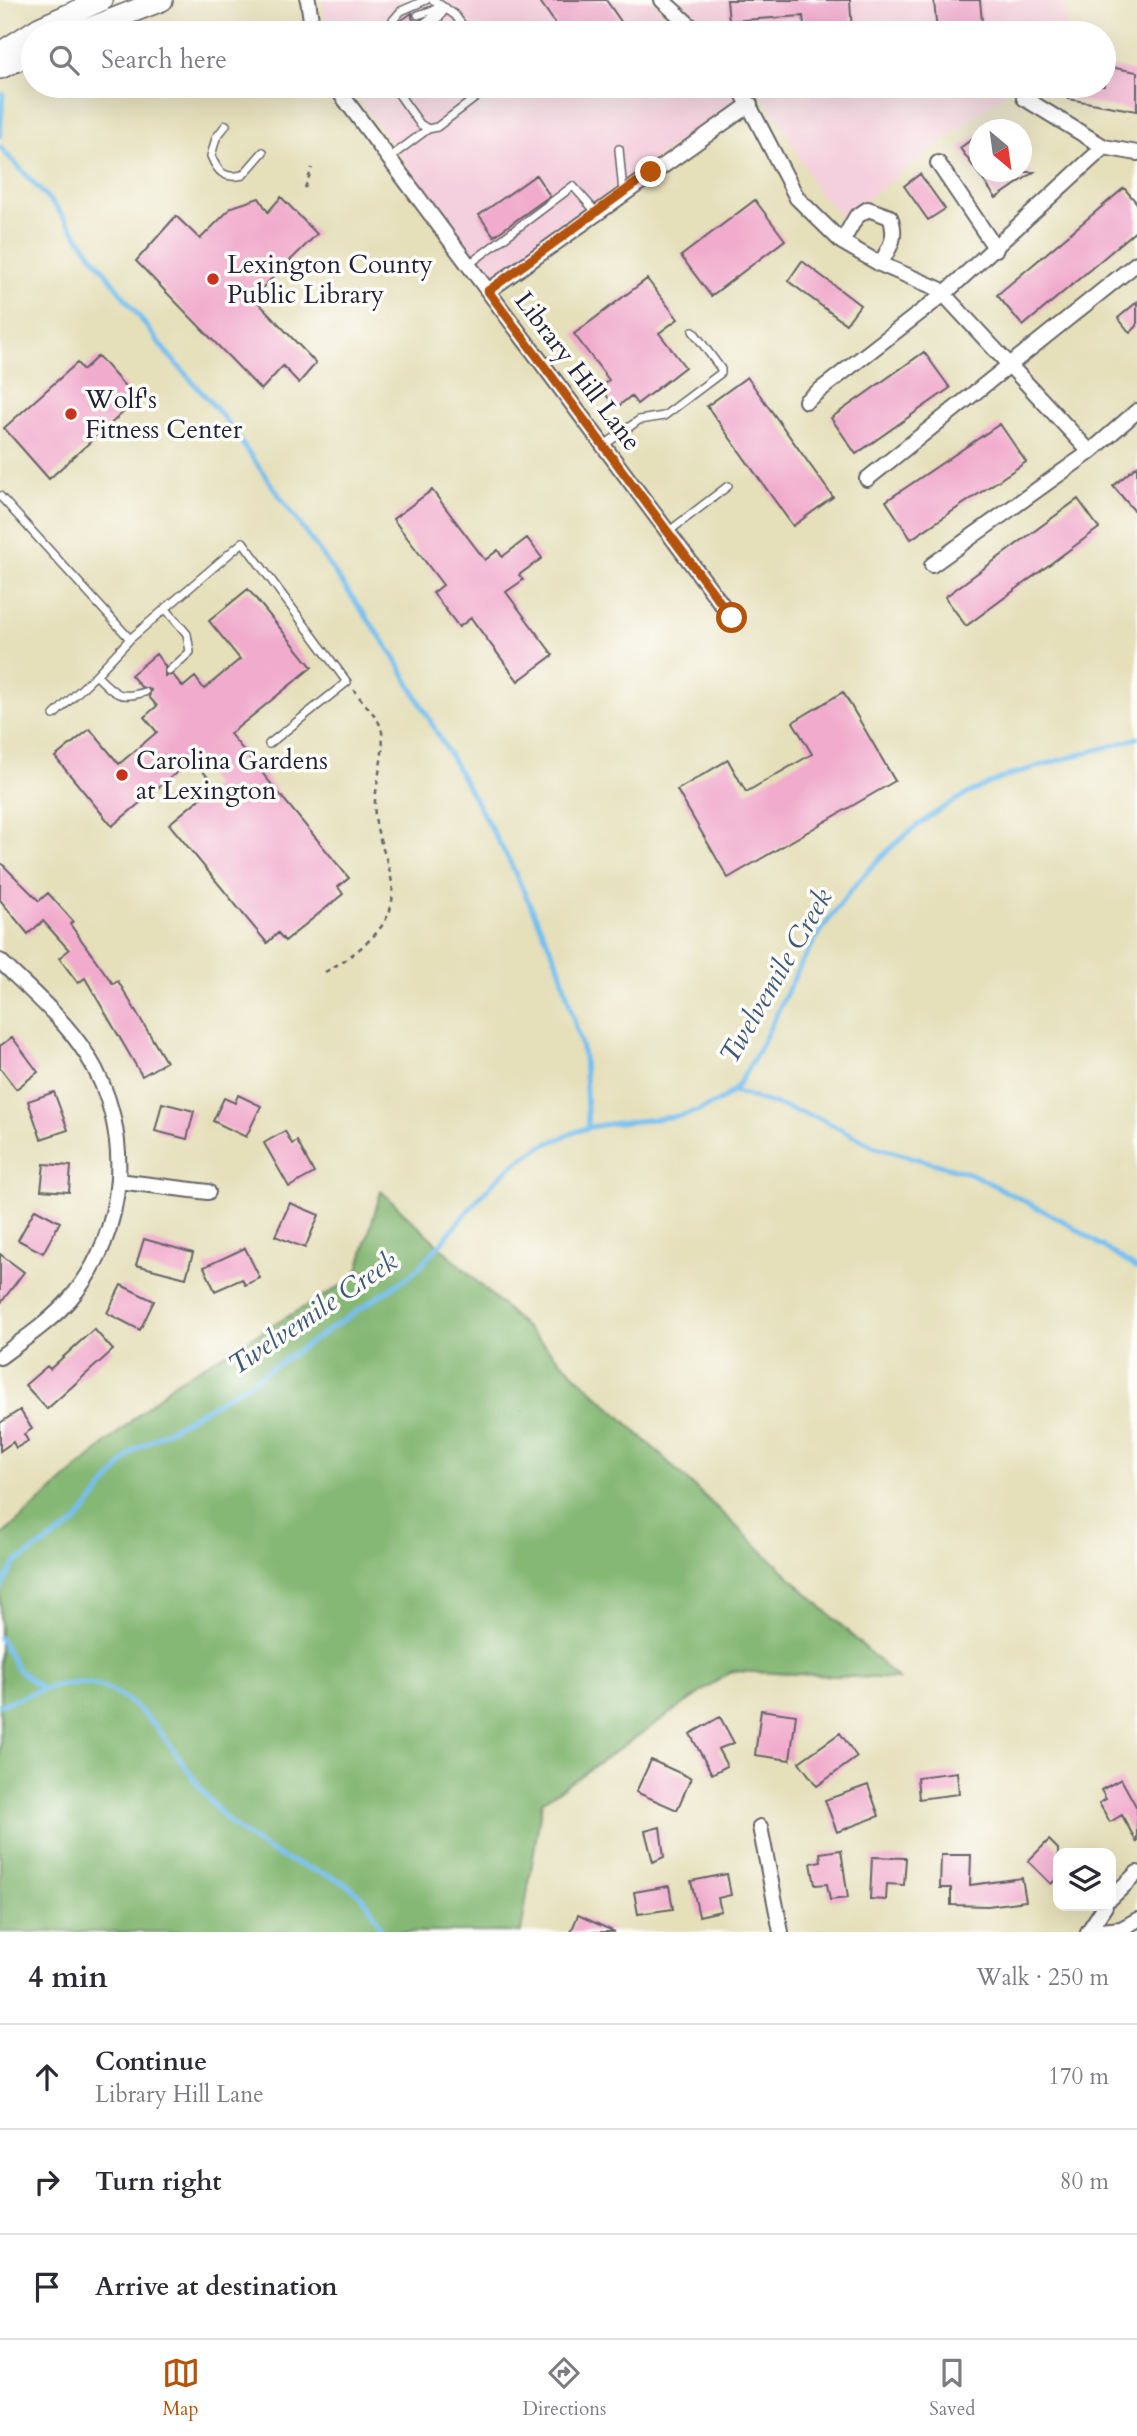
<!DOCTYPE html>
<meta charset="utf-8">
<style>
body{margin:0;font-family:Cardo,serif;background:#f7f7f7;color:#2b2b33}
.controls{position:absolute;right:21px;bottom:21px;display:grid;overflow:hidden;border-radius:14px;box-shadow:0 7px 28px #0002}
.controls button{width:63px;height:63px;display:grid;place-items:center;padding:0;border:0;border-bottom:2px solid #e1e1e2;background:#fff;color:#2b2b33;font:35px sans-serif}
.compass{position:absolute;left:969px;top:119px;width:63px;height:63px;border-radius:50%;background:#fff;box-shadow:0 7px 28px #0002;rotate:151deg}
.stop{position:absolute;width:21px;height:21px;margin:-16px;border:5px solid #b45309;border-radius:50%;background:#fff}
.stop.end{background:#b45309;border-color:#fff;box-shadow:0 2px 7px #0008}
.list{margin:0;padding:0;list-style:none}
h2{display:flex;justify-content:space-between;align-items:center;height:91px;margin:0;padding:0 28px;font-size:30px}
h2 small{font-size:23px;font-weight:400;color:#7c7c81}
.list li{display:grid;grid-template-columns:46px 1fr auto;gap:21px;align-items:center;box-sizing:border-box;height:105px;padding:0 28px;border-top:2px solid #e1e1e2}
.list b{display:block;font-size:26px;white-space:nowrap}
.list p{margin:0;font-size:23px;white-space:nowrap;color:#7c7c81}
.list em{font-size:23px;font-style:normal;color:#7c7c81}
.icon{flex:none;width:38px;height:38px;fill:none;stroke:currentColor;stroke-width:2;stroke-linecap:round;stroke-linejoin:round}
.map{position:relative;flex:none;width:1137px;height:1932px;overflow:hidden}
.search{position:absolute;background:#fff;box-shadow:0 7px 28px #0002;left:21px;right:21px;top:21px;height:77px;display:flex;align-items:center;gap:18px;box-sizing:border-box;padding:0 24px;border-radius:38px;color:#7c7c81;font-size:26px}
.sheet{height:406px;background:#fff}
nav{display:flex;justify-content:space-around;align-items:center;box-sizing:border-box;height:98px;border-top:2px solid #e1e1e2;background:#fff;font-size:19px;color:#7c7c81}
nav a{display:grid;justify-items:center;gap:4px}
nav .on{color:#b45309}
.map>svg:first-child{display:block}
.built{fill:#f4cfdd}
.forest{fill:#85b874;stroke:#546d58;stroke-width:2}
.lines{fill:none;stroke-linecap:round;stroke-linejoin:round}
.stream{stroke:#76bfef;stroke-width:5}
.building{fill:#f1accd}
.lane-casing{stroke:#666467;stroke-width:10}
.street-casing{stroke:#666467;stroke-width:18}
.primary-casing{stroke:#666467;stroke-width:24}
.path{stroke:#666467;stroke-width:2.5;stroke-dasharray:5 5;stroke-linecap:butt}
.lane{stroke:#fff;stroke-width:7}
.street{stroke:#fff;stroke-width:14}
.primary{stroke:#fff;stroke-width:21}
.route{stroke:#b45309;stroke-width:9}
.poi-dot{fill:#c8321e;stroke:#fdfcf7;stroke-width:2.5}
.labels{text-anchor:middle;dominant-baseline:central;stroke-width:7;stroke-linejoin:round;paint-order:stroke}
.poi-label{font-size:26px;fill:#22223b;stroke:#fdfcf7;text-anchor:start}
.street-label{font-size:26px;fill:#22223b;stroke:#fdfcf7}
.water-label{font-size:28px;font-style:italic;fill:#3f597a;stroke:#fdfcf7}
</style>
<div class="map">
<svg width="1137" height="1932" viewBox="0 0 1137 1932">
<rect width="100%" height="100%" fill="#fdfcf7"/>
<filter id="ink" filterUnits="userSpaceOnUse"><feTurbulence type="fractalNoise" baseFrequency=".0143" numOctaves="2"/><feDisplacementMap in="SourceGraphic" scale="14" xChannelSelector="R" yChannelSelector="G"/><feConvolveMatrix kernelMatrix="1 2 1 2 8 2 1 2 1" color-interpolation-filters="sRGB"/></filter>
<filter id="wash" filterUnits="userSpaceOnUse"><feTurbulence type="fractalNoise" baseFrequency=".00686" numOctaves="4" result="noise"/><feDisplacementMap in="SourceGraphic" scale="28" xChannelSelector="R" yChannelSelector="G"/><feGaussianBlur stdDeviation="1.57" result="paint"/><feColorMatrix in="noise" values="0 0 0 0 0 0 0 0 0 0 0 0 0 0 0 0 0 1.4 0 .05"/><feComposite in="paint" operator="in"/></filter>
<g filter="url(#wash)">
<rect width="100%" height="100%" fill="#e5dfba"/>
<path class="built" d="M 323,0 L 651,0 L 685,33 L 327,33 Z
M 680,0 L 1064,0 L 1068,33 L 713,33 Z
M 350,86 L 728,86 L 736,99 L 490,280 Z
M 754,86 L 1015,86 L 843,217 L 819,194 L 781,121 Z"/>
<path class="forest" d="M 381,1191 L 898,1679 L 732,1671 L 542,1802 L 521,1932 L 0,1932 L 0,1537 L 174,1383 L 356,1277 Z"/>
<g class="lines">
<path class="stream" d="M 0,136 L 3,94
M 0,147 L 55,206 L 166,352 L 221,414 L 392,653 L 510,862 L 559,966 L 584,1056 L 588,1127
M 733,1091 L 821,1119 L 875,1147 L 972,1174 L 1067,1223 L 1137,1269
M 0,1590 L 15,1563 L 75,1524 L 133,1451 L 248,1384 L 411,1275 C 459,1230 491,1165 556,1140 C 567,1136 580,1129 591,1127 C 638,1117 692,1125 732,1092 C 738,1087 743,1077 747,1070 C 770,1034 784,994 805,957 C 851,878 914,813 1000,779 C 1044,762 1092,753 1137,738
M 0,1638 L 17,1669 L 42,1689
M 0,1705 C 36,1692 75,1672 112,1691 C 171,1722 190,1792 240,1831 C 254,1841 269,1852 285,1859 C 330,1878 364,1879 382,1932"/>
</g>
<g id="blocks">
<path class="building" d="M 539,0 L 606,0 L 629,33 L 562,33 Z
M 727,0 L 850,0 L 852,33 L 805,33 L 803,16 L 729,21 Z
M 934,0 L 980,0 L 983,33 L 937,33 Z
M 412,13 L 412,18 L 425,33 L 405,33 L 406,25 L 399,22 Z
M 1104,66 L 1137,72 L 1137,111 L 1068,99 L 1071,86 L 1104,86 Z
M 979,134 L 979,172 L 1034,172 L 996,198 L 960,148 Z
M 920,174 L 945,209 L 928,220 L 904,186 Z
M 536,175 L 550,196 L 494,236 L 479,215 Z
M 1124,188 L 1137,203 L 1137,230 L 1023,326 L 997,295 Z
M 281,197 L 317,234 L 253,297 L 316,363 L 299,383 L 283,366 L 261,390 L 136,261 L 176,216 L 200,239 L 232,207 L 259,198 L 268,212 Z
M 755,200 L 785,240 L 711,296 L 681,256 Z
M 802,261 L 860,305 L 846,324 L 788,281 Z
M 647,279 L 678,319 L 659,333 L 685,367 L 637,404 L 631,396 L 616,408 L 600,387 L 609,380 L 574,334 Z
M 1137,302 L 1137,326 L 1130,333 L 1118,318 Z
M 924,352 L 950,388 L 856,454 L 831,418 Z
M 98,356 L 137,400 L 49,479 L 4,428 L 77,363 L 83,370 Z
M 747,377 L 833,497 L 793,526 L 707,406 Z
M 1000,424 L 1026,462 L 911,539 L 886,501 Z
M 1137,466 L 1137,514 L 1113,486 Z
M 432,490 L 485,560 L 498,550 L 502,557 L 527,538 L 542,558 L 519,575 L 523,580 L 506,592 L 553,655 L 518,681 L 471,618 L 459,627 L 433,593 L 443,585 L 393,519 Z
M 1078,499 L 1099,528 L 966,626 L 945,597 Z
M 248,589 L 312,667 L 230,734 L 349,878 L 338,887 L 343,894 L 285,941 L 278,933 L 267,943 L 169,824 L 215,786 L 193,759 L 112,826 L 55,757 L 90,729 L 119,764 L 157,732 L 144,717 L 157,706 L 149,697 L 151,690 L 141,687 L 131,675 L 156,654 L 165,666 L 165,676 L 173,675 L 183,687 L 195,677 L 204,689 L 240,659 L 209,621 Z
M 843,692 L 895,781 L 728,878 L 677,790 L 728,760 L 746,792 L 812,754 L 793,722 Z
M 0,862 L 39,901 L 48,893 L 73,921 L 70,924 L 113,984 L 118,981 L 166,1062 L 142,1076 L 85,978 L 78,983 L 59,958 L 69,950 L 43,921 L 28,934 L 0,900 Z
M 12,1037 L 38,1072 L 16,1089 L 0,1068 L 0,1046 Z
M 54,1092 L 68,1130 L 41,1139 L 28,1101 Z
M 238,1095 L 261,1106 L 246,1137 L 213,1121 L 224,1098 L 235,1103 Z
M 162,1103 L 194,1111 L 187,1139 L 155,1131 Z
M 285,1131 L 292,1144 L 297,1141 L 314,1173 L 289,1187 L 264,1143 Z
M 44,1164 L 71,1166 L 69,1192 L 41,1190 Z
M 290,1203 L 319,1215 L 305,1248 L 275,1236 Z
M 35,1209 L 60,1222 L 43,1253 L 18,1240 Z
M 144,1239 L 193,1253 L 186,1278 L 136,1265 Z
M 245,1248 L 260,1278 L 245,1285 L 242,1279 L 215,1291 L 204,1267 Z
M 0,1254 L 24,1272 L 0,1304 Z
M 121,1285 L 154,1301 L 140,1330 L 107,1313 Z
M 94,1329 L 113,1350 L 47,1409 L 25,1385 L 47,1366 L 50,1369 Z
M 20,1410 L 32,1429 L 24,1434 L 28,1441 L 16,1448 L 13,1442 L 0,1451 L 0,1423 Z
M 761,1710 L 796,1715 L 790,1760 L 755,1755 Z
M 720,1717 L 734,1743 L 718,1749 L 727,1766 L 712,1774 L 690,1734 Z
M 840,1733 L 857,1757 L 817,1786 L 799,1762 Z
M 651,1760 L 691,1778 L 677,1810 L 636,1792 Z
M 957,1772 L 959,1794 L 919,1799 L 917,1777 Z
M 1121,1779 L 1137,1808 L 1137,1843 L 1122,1815 L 1110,1822 L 1099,1803 L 1106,1799 L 1101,1790 Z
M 868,1785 L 879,1816 L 837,1832 L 825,1800 Z
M 660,1827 L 664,1857 L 653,1862 L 645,1831 Z
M 1049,1840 L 1058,1849 L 1058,1877 L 1051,1884 L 1028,1861 Z
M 841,1850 L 848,1898 L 830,1900 L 827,1884 L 815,1885 L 811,1863 L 821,1861 L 820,1853 Z
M 941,1855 L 971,1855 L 970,1885 L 1022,1878 L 1026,1901 L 988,1906 L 951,1905 L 951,1888 L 940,1888 Z
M 872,1857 L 906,1858 L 904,1885 L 887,1884 L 886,1900 L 870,1899 Z
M 727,1874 L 731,1895 L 718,1898 L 721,1911 L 699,1916 L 691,1881 Z
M 669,1886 L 673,1909 L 638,1914 L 634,1892 Z
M 578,1915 L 615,1932 L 571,1932 Z"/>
</g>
</g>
<g filter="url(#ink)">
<use href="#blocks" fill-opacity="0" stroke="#666467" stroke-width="2"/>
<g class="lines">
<g class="lane-casing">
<path id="lane" d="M 433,0 L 455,15 L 468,33
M 418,15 L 442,7
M 424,23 L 442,11
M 430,30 L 446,8
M 382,33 L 401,11 L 426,0
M 393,33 L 401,28
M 393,86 L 420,124 L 428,129 L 437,127 L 491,86
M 226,125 L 216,138 L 211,156 C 218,173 225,179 243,175 L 263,152
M 619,149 L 623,192
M 389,158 L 428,129
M 468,265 L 573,186 L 596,212
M 603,446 L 639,420 L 664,416 L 721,373 L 721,369 L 693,331
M 0,496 L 130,639
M 668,532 L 728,486
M 165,608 L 187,634 L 190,652 L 169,671
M 96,675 L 130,639 L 243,542 L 347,682 L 269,744
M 54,715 L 96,675 C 115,694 119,700 145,692"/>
</g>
<g class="street-casing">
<path id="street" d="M 308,0 L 313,33
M 662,0 L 698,33
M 335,86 L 732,618
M 739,86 L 797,198 L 842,242 L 880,264 L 939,289 L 1090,452 L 1137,411
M 1024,98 L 1104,147 L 1137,153
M 938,163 L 996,249
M 842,242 L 856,217 L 868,209 L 890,217 C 898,236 890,248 880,264
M 488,291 L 750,104
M 806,401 L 944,294 L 1104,147
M 867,479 L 1137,263
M 932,565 L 1090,452
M 0,961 C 30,990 65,1020 87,1055 C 134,1129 128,1232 70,1299 C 50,1322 24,1339 0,1357
M 118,1181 L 208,1192
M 760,1827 L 781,1932
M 1111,1898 L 1137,1873
M 1088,1932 L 1105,1906
M 1091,1932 L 1121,1929 L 1137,1920"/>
</g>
<g class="primary-casing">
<path id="primary" d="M 78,33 L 162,0
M 0,53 L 39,28 L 102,0
M 0,68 L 33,53"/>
</g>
<path class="path" d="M 305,188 L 312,168
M 325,972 C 348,959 381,937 390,910 C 400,879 378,847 375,816 C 372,790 389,746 380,725 C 375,713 361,701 354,690"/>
<use href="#lane" class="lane"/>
<use href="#street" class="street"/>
<use href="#primary" class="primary"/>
</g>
</g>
<g class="lines" filter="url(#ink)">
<path class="route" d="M 651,172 L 488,291 L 732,618"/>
</g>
<g class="poi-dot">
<circle cx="213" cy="279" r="7"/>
<circle cx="71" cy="414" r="7"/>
<circle cx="122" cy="775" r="7"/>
</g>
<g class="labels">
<g class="poi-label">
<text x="227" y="264">Lexington County<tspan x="227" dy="30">Public Library</tspan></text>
<text x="85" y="399">Wolf's<tspan x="85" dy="30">Fitness Center</tspan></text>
<text x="136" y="760">Carolina Gardens<tspan x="136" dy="30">at Lexington</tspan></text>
</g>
<g class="street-label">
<text transform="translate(578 371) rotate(53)">Library Hill Lane</text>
</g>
<g class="water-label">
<text transform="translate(776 976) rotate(-60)">Twelvemile Creek</text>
<text transform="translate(313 1313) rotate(-34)">Twelvemile Creek</text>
</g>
</g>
</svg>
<div class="controls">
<button><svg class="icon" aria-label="layers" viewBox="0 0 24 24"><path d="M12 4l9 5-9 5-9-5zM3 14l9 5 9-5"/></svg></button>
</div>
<svg class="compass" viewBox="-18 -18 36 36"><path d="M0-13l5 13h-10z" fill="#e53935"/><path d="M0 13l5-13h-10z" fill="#7c7c81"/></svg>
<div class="stop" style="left:732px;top:618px"></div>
<div class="stop end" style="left:651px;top:172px"></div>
<div class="search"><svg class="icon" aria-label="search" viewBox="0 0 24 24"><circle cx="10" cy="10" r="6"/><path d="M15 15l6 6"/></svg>Search here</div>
</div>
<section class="sheet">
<h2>4 min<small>Walk · 250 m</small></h2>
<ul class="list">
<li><svg class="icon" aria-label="ahead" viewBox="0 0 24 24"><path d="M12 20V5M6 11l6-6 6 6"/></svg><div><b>Continue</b><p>Library Hill Lane</p></div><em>170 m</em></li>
<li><svg class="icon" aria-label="right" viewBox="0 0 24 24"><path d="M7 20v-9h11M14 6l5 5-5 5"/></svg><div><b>Turn right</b></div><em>80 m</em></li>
<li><svg class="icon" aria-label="arrive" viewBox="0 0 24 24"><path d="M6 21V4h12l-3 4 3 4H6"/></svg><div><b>Arrive at destination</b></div></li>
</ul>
</section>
<nav>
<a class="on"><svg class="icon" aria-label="map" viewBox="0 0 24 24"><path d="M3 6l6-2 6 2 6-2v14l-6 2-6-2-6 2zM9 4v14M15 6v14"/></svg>Map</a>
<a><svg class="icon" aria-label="directions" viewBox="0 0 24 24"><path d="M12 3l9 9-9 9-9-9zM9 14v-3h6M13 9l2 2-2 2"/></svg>Directions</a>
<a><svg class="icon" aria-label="saved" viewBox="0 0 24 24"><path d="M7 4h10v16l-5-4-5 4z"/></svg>Saved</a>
</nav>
